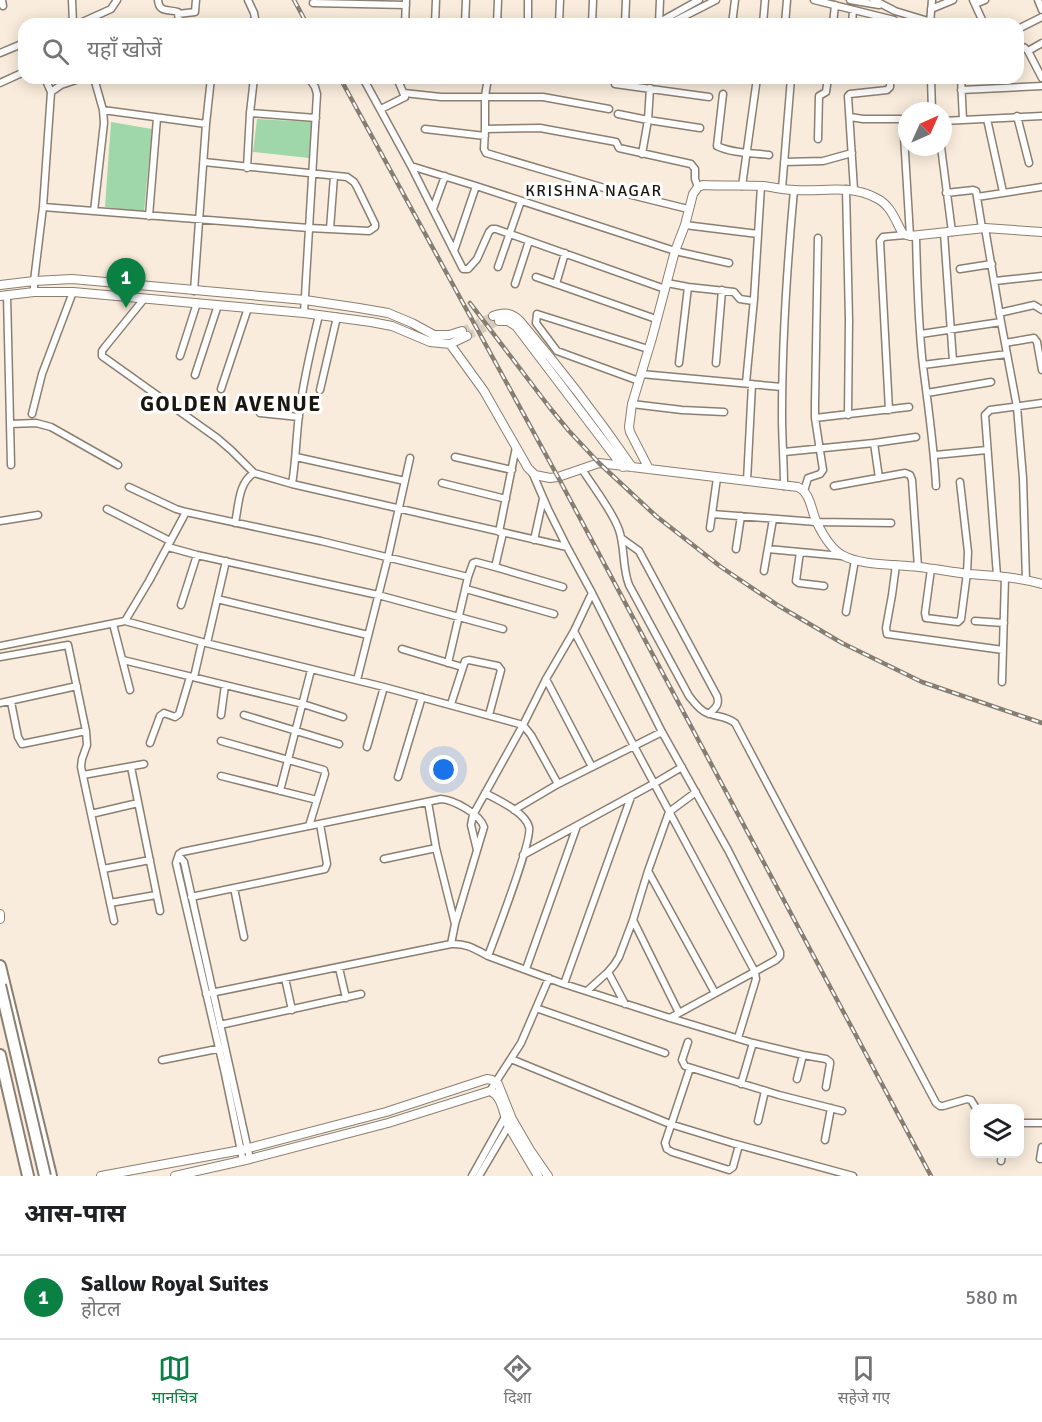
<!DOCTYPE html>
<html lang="hi">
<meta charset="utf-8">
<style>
body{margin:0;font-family:Signika,"Noto Sans Devanagari",sans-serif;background:#f6f6f6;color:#202124}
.controls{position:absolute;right:18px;bottom:18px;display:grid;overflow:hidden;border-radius:12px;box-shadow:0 3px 15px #0003}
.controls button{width:54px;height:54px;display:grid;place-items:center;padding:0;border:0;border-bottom:2px solid #e0e0e0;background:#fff;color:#202124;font:30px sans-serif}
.compass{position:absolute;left:898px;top:102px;width:54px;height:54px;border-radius:50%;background:#fff;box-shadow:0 3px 15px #0003;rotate:45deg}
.you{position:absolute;left:444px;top:770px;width:21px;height:21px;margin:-15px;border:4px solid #fff;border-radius:50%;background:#1a73e8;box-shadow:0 0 0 9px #1a73e833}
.badge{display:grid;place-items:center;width:39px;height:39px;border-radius:50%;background:#0b8043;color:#fff;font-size:20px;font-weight:700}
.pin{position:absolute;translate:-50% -50px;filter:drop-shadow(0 2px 3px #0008)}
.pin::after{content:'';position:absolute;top:32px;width:21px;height:18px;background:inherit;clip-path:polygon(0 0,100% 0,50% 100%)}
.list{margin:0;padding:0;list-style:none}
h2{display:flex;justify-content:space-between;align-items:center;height:78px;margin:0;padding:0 24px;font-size:26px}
h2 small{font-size:20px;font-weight:400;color:#757577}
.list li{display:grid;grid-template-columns:39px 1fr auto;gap:18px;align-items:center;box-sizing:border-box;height:84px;padding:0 24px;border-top:2px solid #e0e0e0}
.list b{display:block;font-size:22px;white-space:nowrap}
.list p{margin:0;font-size:20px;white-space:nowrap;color:#757577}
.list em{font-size:20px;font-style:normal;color:#757577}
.icon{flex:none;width:33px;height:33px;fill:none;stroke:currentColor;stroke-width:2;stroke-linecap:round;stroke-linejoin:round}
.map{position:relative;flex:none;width:1042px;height:1176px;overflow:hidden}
.search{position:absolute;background:#fff;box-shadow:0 3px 15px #0003;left:18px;right:18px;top:18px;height:66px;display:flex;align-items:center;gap:15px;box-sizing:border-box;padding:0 21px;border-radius:18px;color:#757577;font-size:22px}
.sheet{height:162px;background:#fff}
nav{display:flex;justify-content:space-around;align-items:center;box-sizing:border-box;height:84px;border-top:2px solid #e0e0e0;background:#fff;font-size:16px;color:#757577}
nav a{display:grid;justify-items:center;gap:3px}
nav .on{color:#0b8043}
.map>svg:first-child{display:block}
.green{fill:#9fd7a8}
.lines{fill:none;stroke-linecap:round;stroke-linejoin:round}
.tertiary-tunnel{stroke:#d7ccbd;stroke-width:8;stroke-dasharray:8 4;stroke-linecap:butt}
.minor-casing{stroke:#8b7f71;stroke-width:9}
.tertiary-casing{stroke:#8b7f71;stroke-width:10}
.trunk-casing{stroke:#8b7f71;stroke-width:14}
.minor{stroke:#fff;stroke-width:6}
.tertiary{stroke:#fff;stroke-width:8}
.trunk{stroke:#fff;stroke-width:10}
.rail-casing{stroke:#867e73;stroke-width:4.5}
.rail{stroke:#fff;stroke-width:2;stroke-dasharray:7;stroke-linecap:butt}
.trunk-bridge-casing{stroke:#8b7f71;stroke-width:14;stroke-linecap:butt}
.trunk-bridge{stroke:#fff;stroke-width:10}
.labels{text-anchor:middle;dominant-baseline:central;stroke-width:6;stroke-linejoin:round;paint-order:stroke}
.neighbourhood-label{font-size:16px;letter-spacing:1.5px;fill:#19150f;stroke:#fff}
.district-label{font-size:21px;font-weight:bold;letter-spacing:1.5px;fill:#19150f;stroke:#fff}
</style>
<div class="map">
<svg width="1042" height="1176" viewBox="0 0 1042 1176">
<rect width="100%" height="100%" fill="#f9ecdc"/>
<path class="green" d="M 257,119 L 312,122 L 309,158 L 253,152 Z
M 111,122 L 152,129 L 144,212 L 105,207 Z"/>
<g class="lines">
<path class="tertiary-tunnel" d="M 462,331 L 493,316
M 467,336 L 499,321"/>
<g class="minor-casing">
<path id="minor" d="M 2,0 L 3,6
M 72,0 L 73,24
M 158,0 C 159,13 168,9 178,12 L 179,24
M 248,0 L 254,13 L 256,24
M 814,0 L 894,20
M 850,0 L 879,5
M 874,0 L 895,11 L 938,24
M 973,0 L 984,24
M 1038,0 L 1042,10
M 313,3 L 406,5
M 975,4 L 985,0
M 931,9 L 953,0
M 178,14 L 195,12 L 196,0
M 659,23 L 660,0
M 930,23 L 932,0
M 78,24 L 111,9 L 117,0
M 405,24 L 406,0
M 435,24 L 436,0
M 465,24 L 466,0
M 497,24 L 498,0
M 528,24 L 528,0
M 559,24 L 560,0
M 592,24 L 593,0
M 625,24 L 626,0
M 656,24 L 699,0
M 669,24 L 716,0
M 732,24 L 735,0
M 763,24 L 765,0
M 785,24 L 787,0
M 833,24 L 835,5
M 852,24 L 853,10
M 1018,29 L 1042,17
M 1018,45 L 1025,48 L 1028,51 L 1042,78
M 1028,51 L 1042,43
M 0,53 L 24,43
M 45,78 L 51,92
M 94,78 L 103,110 L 104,123 L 94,211
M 363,78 L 411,166 L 463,269 L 468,269 L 477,259 L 489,232 L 492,229 L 496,229 L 665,289
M 488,78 L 485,96 L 485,129 L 484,149 L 486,153 L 611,190 L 688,209
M 839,78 L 845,78
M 931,78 L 932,111
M 961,78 L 963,120
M 0,83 L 24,72
M 615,84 L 709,97
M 961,90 L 1042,86
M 404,93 L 441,97 L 543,97 L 609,109
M 723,94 L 717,146 C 731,153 752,153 769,155
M 381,109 L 405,97 L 397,78
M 103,110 L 206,124
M 250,113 L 316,118
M 618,114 L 648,120 L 700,128
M 1017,116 L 1029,163
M 850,117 L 863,119 L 906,119
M 903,119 L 910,236
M 987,119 L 1003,192
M 943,121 L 1042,116
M 425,129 L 485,136
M 485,129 L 540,128 L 616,142 L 619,148 L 691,164 L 695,169 L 695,179 L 698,187
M 818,139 L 819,96 L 826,92 L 828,78
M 941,147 L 952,232
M 642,154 L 648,120 L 650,88
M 784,162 L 823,161 L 852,153
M 411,166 L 476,186 L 675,251 L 729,263
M 247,168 L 250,113 L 254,78
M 742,186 L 757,78
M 782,189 L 791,78
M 846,189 L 849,320 L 848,415
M 854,190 L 848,96 L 850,94 L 887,90 L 890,87 L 890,78
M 946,193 L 973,190 L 976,191 L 982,228
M 977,197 L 1042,187
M 43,207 L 309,228 L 369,231 L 375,227 L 375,224 L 357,187 L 354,182 L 347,177 L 204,162
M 433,209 L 445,176
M 149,216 L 157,118
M 685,225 L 758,234
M 985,228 L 1001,322 L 1017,407 L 1023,478 L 1026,580
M 330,229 L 334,176
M 944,233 L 953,361
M 916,236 C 917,279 918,323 923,366 C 928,406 934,445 936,486
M 454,251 L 476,186
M 498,267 L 521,201
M 960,269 L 992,264
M 536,277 L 656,319
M 995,281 L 1042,276
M 667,283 L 688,287 L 734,292 L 740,299 L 753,301
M 515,284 L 529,241
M 556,284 L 565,253
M 194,291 L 206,124 L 211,78
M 34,292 L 34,281 L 43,207 L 51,92 L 61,85 L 82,78
M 7,295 L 11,465
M 144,299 L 105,347 L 102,351 L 102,356 L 217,438 L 231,450 L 254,473 L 292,484 L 567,547
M 304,313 L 317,94 L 315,87 L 309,78
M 999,313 L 1034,305 L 1042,310
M 921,334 L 1001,322
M 1005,343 L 1034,338 L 1037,342 L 1042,370
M 180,356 L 197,303
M 679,363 L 688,287
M 716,363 L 722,290
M 923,365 L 1007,354
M 641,374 L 782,387
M 195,375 L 218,305
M 639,381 L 557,351 L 536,323 L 537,314 L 648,349
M 746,383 L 754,299 L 761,186
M 221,389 L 248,308
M 320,390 L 337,317
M 927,393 L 991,382
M 632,404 L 682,410 L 724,412
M 889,410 L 880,241 L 883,237 L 905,235
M 260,413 L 299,417
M 32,414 L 42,374 L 73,292
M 815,418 L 909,407
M 10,424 L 36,423 L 51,427 L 118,465
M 874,443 L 879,478
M 784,452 L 874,443 L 916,437
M 935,455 L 987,450
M 296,457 L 405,481
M 455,457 L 512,470
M 582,469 C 593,487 612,510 619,530 C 625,547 622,567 629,585 L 689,696 C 694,702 699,710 707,713 C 717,717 727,716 735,723 L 936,1103 L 940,1106 L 943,1106 L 967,1099 L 971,1100 L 976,1108
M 532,472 L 548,509 L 567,547 L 592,593 L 662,732 L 728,850 L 780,952 L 780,956 L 776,960 L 670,1018
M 747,481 L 752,384
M 442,483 L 506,499
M 292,484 C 296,461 296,438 299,415 C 303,381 311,348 319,315
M 784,486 C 784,463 782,439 782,416 C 782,341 787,266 794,190
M 834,486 L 905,473 L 910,475 L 912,480 L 918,567
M 129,487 L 176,509 L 186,512 L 321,541 L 468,577
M 804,491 L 808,478 L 820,474 L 823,470 L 815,418 L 815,403 L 818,238
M 107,509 L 170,541
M 712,514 L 816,522 L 891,523
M 0,521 L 38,515
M 235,523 C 239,505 238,483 254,473
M 710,528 L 717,478
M 499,532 L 516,447
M 621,538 L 639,551 L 717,696 C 720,705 715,708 709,714
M 534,540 L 543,499
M 168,547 L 197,555 L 378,595 L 503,629
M 736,549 L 741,516
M 768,549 L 842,556
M 800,552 L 796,581 L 799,583 L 824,586
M 896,565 L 892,595 L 886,628 L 887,634 L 1003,650
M 495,567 L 503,533
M 931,569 L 925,613 L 926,618 L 958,622 L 961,619 L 967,573 L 968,552 L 960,482
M 764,571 L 773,519
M 997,576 L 985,415 L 990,410 L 1042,403
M 466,589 L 554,614
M 217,599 L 368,635
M 181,605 L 197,555
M 846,612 L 855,560
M 125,621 L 149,581 L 186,512
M 975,621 L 1004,623
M 113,624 L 130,690
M 574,631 L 634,746 L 755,972 L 756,979 L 738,1038
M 207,643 L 226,561
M 0,646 L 125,621 L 202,642 L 384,687 L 523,725 L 531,735 L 558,784
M 402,649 L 462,667
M 0,657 L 68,645 L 86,731 L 87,745 L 82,759 L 81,767 L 114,921
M 123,660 L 303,704 L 343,717
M 448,663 L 468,577 L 473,563 L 476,562 L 495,567 L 563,587
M 194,677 L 202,642
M 546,679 L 592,767
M 357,680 L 388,557 L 410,458
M 1002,682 L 1005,577
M 11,702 L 18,737 L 22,744 L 86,731
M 0,703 L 77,686
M 451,704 L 465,661 L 469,660 L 498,666 L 501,670 L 489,715
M 221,715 L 225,685
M 244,715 L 339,744
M 221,741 L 324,770 L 325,774 L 309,826
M 150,743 L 160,716 L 164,713 L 175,717 L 179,714 L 190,677
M 367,747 L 384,687
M 131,767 L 160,911
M 83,775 L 144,764
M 221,776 L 317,800
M 398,777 L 422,697
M 280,791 L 311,670
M 485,793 C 498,800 525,812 529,827 C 533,839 495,937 488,956
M 428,802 L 436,848 L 455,924
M 514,810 L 558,784 L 662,732
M 91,814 L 138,803
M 477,850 L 471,825 L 473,815 L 523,725 L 546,679 L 574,631 L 592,593
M 523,855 L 655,783 L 682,767
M 179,856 L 184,862 L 250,1159
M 384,859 L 436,848
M 103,869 L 150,860
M 648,871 L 715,993
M 234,888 L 244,937
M 191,897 L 325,869 L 327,864 L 320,824
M 110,903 L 156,895
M 633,920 L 679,1013
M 339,968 L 346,998
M 526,969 L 577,826
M 608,972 L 625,1004
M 285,978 L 292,1010
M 564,984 L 631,797
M 587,991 L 608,972 L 614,965 L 619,957 L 633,920 L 648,871 L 669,812 L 696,792
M 206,994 L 451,944 C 466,943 475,949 488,956 L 564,984 L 670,1018 L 753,1043 L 803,1055 L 826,1059 L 830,1062 L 830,1064 L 826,1087
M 536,1008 L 665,1053
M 220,1025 L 361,994
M 688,1042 L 682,1060 L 685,1066 L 779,1095 L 842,1111
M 511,1059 L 670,1124 L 732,1143 L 853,1176
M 162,1060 L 222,1048
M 690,1068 L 665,1143 L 667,1149 L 672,1152 L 729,1170 L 733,1167 L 739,1145
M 797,1079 L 803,1055
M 741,1084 L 753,1043
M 490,1091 L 521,1043 L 549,978
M 758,1121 L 765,1091
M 1020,1123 L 1042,1123
M 825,1140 L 831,1108
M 1040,1159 L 1042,1147
M 243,1161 L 225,1074 L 176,863 L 179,854 L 182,852 L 441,799 C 454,800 480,814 484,827 L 455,924 L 451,944
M 1001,1161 L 1002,1154
M 472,1176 L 505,1117
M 479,1176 L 509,1125"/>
</g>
<g class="tertiary-casing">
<path id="tertiary" d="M 0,285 L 34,281 L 72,279 L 305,300 L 359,308 L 388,313 L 412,323 L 434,335 L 449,335 L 462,331
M 0,296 L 34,292 L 73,292 L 304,313 L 371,322 L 392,326 L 430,342 L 450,344 L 467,336
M 493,316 C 504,312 511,312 520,321 C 560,368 597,416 632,467
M 499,321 L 508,321 L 516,326 L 623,467
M 450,344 L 484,391 L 528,468 L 535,475 L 550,478 L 558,477 L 599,463 L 798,487 C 811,493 811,511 817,523 C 822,533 831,549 842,555 C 861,566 897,564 919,567 C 936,569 952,572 969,574 C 994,576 1018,577 1042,584
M 649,469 L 630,432 L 629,427 L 632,404 L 652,338 L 675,251 L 685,225 L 693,194 L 698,187 L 703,185 C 723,186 743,185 763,186 C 773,187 784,190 795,190 C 823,192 850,184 876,198 C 891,205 895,220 903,234 L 910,236 L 985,228 L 1042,232
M 0,914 L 0,919
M 101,1176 L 241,1150 L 386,1112 L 487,1079 L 492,1080 L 498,1084 L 512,1119 L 530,1150 L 548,1176
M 175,1176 L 250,1159 L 388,1123 L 490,1091 C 503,1096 503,1115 509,1127 L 538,1176"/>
</g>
<g class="trunk-casing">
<path id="trunk" d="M 0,966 L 51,1176
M 0,1055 L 28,1176"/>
</g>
<use href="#minor" class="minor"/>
<use href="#tertiary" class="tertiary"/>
<use href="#trunk" class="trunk"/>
<g class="rail-casing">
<path id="rail" d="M 294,0 L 307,24
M 340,78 L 558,477 L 931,1176
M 470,303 L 550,408 L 569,431 L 599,463 L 656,516 L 721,567 L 779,606 L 842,643 L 922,682 L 1042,723"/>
</g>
<use href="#rail" class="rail"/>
<g class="trunk-bridge-casing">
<path id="trunk-bridge" d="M 0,985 L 45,1176"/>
</g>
<use href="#trunk-bridge" class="trunk-bridge"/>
</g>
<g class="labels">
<g class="neighbourhood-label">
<text x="594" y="191">KRISHNA NAGAR</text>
</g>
<g class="district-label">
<text x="231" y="404">GOLDEN AVENUE</text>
</g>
</g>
</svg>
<div class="controls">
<button><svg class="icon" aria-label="layers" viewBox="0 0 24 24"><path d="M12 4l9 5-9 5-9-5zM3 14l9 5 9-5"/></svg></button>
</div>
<svg class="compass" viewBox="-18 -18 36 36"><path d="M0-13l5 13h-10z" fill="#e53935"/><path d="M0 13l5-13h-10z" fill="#757577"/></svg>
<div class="you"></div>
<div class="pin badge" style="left:126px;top:308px">1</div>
<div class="search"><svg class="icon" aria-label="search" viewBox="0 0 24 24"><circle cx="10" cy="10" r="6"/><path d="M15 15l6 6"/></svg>यहाँ खोजें</div>
</div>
<section class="sheet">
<h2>आस-पास<small></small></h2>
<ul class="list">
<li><span class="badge">1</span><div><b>Sallow Royal Suites</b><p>होटल</p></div><em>580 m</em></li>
</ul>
</section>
<nav>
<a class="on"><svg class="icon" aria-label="map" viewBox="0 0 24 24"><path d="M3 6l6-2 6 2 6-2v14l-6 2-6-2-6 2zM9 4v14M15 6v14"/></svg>मानचित्र</a>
<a><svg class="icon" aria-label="directions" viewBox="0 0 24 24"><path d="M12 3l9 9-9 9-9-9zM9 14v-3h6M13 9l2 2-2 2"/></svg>दिशा</a>
<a><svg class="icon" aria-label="saved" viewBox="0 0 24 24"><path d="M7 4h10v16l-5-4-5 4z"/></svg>सहेजे गए</a>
</nav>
